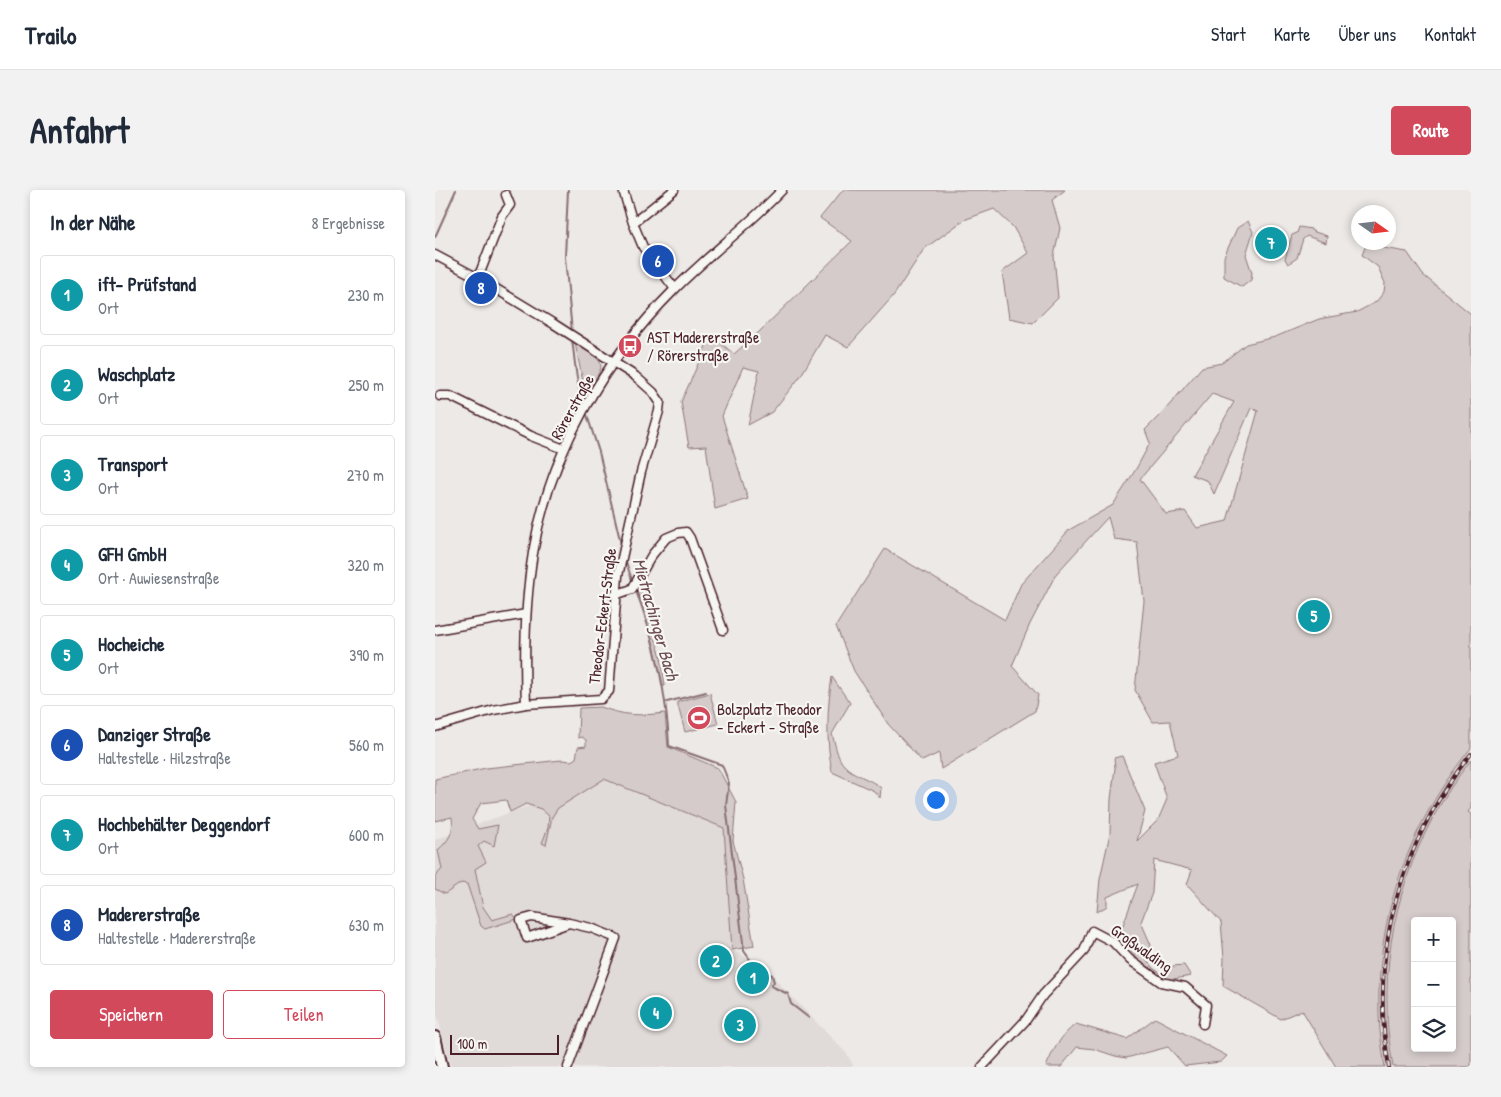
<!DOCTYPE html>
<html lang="de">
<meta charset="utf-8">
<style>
body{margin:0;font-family:"Patrick Hand",sans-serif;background:#f2f2f3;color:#1f2937}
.controls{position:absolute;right:15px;bottom:15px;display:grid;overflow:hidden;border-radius:5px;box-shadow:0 2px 8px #0003}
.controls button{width:45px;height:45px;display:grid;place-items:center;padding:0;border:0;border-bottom:1px solid #e0e1e3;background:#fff;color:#1f2937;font:25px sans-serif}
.compass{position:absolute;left:916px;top:15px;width:45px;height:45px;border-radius:50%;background:#fff;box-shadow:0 2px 8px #0003;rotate:104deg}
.scale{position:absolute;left:15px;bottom:12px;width:109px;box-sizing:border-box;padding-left:5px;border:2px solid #4a1f2b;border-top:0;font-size:14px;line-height:18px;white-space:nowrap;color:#4a1f2b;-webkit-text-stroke:4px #f6f6f2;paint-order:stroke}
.you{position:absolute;left:500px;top:609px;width:18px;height:18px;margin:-12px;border:4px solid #fff;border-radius:50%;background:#1a73e8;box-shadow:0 0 0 8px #1a73e833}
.badge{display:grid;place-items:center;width:32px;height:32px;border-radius:50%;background:#d1495b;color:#fff;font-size:16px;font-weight:700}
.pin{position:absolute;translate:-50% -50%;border:2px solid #fff;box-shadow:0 1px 5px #0006}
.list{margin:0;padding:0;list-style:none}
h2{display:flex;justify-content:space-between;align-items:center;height:65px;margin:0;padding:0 20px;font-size:21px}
h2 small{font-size:16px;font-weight:400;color:#747a83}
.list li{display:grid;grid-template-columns:32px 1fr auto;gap:15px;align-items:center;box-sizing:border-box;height:80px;margin:0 10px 10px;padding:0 10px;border:1px solid #e0e1e3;border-radius:5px}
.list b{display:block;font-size:19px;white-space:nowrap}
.list p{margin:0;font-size:16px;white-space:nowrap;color:#747a83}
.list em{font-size:16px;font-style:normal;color:#747a83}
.actions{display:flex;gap:10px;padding:15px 20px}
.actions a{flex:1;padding:11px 0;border:1px solid #d1495b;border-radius:5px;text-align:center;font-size:18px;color:#d1495b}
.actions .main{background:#d1495b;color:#fff}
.icon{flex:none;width:28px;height:28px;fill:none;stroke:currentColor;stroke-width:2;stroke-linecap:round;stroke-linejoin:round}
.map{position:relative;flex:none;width:1036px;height:877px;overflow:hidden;border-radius:5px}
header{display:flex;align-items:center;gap:30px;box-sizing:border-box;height:70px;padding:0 25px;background:#fff;border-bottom:1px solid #e0e1e3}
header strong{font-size:24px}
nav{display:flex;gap:28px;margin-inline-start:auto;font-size:18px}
.intro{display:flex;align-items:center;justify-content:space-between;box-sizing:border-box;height:120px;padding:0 30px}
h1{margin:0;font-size:35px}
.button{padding:12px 22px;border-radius:5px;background:#d1495b;color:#fff;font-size:18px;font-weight:700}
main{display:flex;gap:30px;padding:0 30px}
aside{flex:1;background:#fff;border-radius:5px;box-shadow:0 2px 8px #0003}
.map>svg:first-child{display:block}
.built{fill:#e0dad8}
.green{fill:#d4cbca;stroke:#8f757a;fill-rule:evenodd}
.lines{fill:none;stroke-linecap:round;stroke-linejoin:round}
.stream{stroke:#886e73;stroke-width:2}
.minor-casing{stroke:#4a1f2b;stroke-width:11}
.secondary-casing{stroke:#4a1f2b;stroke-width:14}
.minor{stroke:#f6f6f2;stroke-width:8}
.secondary{stroke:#f6f6f2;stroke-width:10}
.rail-casing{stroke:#4a1f2b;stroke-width:4}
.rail{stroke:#f6f6f2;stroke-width:2;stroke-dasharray:5.5;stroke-linecap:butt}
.labels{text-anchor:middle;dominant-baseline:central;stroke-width:4.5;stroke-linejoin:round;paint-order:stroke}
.poi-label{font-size:16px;fill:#4a1f2b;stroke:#f6f6f2;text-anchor:start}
.street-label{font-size:16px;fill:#4a1f2b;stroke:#f6f6f2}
.water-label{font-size:18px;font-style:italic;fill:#6e4d55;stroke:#f6f6f2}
</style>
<header>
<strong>Trailo</strong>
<nav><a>Start</a><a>Karte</a><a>Über uns</a><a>Kontakt</a></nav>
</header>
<div class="intro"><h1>Anfahrt</h1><a class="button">Route</a></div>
<main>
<aside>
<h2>In der Nähe<small>8 Ergebnisse</small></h2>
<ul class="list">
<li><span class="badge" style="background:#0f9aa8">1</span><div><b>ift- Prüfstand</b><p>Ort</p></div><em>230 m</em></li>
<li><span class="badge" style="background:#0f9aa8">2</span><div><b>Waschplatz</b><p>Ort</p></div><em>250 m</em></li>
<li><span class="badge" style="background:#0f9aa8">3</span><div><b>Transport</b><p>Ort</p></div><em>270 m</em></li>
<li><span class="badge" style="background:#0f9aa8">4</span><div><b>GFH GmbH</b><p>Ort · Auwiesenstraße</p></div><em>320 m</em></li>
<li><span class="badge" style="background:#0f9aa8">5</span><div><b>Hocheiche</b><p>Ort</p></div><em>390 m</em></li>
<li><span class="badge" style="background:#1a4fb4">6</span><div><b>Danziger Straße</b><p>Haltestelle · Hilzstraße</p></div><em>560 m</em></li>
<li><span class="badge" style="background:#0f9aa8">7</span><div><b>Hochbehälter Deggendorf</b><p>Ort</p></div><em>600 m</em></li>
<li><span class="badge" style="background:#1a4fb4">8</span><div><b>Madererstraße</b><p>Haltestelle · Madererstraße</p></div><em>630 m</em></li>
</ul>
<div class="actions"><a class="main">Speichern</a><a>Teilen</a></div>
</aside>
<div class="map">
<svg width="1036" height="877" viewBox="0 0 1036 877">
<rect width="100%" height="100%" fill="#ece9e6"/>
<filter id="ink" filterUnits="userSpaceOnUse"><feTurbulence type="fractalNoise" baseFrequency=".02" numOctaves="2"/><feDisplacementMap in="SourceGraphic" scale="10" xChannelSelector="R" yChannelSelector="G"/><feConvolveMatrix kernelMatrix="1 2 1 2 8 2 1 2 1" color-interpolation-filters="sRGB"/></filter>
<g filter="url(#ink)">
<path class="built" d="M 1036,558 L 1036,570 L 1021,589 L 1004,616 L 981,663 L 960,726 L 952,789 L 951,821 L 958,877 L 950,877 L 944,822 L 944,789 L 953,725 L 974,660 L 985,636 L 1015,584 Z
M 169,588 L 289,638 L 297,759 L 332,781 L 412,864 L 418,875 L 417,877 L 16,877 L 0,817 L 0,650 Z"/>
<path class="green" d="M 408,0 L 630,0 L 617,10 L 625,38 L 619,66 L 623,108 L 598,133 L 574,128 L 567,82 L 593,63 L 578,37 L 559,19 L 529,30 L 489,59 L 459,105 L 413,157 L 390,145 L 365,187 L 337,222 L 313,235 L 324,181 L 308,177 L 287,226 L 313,309 L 280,319 L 271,256 L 254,257 L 246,212 L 276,145 L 299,164 L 324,142 L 417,51 L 385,28 Z
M 813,31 L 818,42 L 811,65 L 817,83 L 816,90 L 807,97 L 789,87 L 789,67 L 802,38 Z
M 864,37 L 876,39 L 877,41 L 892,46 L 891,53 L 872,46 L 868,49 L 862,68 L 853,74 L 850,69 L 857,45 L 862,43 Z
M 931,55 L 972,62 L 988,85 L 1036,124 L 1036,558 C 975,633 942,723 944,820 C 944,839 947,858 950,877 L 901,877 L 867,820 L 846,829 L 788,796 L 789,768 L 786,732 L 752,694 L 757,680 L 719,670 L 717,703 L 706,732 L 716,755 L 711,769 L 718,778 L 731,787 L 738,776 L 749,775 L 756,786 L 733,790 L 700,771 L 702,768 L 685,750 L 688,735 L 703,694 L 672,707 L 672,716 L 662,722 L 665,689 L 675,643 L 676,609 L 680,578 L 679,568 L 687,566 L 710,621 L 702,651 L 723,630 L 732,609 L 719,572 L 743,565 L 735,531 L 718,532 L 700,500 L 709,411 L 702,352 L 679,349 L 673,327 L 621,384 L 595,434 L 577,476 L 603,505 L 600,521 L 506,579 L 504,563 L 487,571 L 453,534 L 419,481 L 401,436 L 450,359 L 570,430 L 586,394 L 634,340 L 678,315 L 701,279 L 715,253 L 710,240 L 730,220 L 767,177 L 787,173 L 811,154 L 840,147 L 884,129 L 922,122 L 941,112 L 949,102 L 950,93 L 943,77 L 927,65 ZM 777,204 L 799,212 L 757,285 L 773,291 L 779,304 L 816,218 L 823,221 L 792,331 L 762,338 L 750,321 L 731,324 L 705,289 Z
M 140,153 C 171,173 174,172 150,202 Z
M 205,397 L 226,467 L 230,496 L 228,496 C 221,464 215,432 201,403 Z
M 397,487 L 415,513 L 397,544 C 400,553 402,567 408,574 C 418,586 435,588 446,598 L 445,608 L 439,601 L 397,582 C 391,550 392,519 397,487 Z
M 275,503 L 283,534 L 250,542 L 242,512 Z
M 166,517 C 189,526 205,526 230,523 L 233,557 L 283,578 L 301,612 L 298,651 L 308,689 L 319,756 L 297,760 L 289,638 L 169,589 L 123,618 L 117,627 L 111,655 L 107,653 L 113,638 L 114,626 L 106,619 L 91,614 L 75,622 L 71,610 L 46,613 L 37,629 L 43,639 L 63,635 L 59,656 L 49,651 L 43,656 L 51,672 L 40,679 L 48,717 L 57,730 L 78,724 L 82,729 L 50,739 L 46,736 L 32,694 L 26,693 L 10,704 L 0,699 L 0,687 L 7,679 L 3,660 C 14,650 19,643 17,627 L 0,631 L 0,589 L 51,578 L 127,570 L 136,571 L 141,568 L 143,557 L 151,556 L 151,550 L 147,547 L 143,548 L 144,518 Z
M 1036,570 L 1036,618 L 1033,622 L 1036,624 L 1036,877 L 958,877 C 955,858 952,839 952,820 C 949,730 980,640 1036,570 ZM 980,731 L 1017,731 L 1017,858 L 980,858 Z
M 720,828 L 792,866 L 786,872 L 750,876 L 733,857 L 691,868 L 680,866 L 659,859 L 642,857 L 626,877 L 611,877 C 618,860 626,845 641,834 L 692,849 Z"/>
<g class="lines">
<path class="stream" d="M 133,0 L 130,67 L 137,142
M 0,47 L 21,0
M 137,149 C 140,171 141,194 149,215
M 151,222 L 164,262 L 187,358
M 190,369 L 198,393
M 201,400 C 220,452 232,501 234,556 L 287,575 L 294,593 L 291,615 L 309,761 L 321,778 L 337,785 L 339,792 L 336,796 L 353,804 L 356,814 L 374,828
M 232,512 L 271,502"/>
<g class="minor-casing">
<path id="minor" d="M 188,0 L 198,33 L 208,57 L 240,99
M 198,33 L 239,0
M 0,65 L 43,88 L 119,134 L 200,186 L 218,202 L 225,212 L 224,221 L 206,282 L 183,386 L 174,501 L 166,509 L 91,514 L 58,520 L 0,537
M 43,88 L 67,26 L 75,15 L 71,5
M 5,206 L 15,206 L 96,246 L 129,259
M 180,405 L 197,399 L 217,365 L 231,348 L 243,343 L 251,342 L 255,348 L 288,440
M 0,440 L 91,424
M 91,514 C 89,464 90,412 98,363 C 114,264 169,170 239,100 C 273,65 313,36 347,0
M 133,877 L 181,748 L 156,738 L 134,733 L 97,727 L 86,730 L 92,748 L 134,733
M 547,877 L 591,830 L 608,805 L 649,761 L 657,741 L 678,752 L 695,770 L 726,792 L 750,797 L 771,815 L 768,834"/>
</g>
<g class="secondary-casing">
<path id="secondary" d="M 0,847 L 7,877"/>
</g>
<use href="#minor" class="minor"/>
<use href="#secondary" class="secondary"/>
<g class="rail-casing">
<path id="rail" d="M 954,877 C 951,858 948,839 948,820 C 945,727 978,636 1036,564"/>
</g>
<use href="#rail" class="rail"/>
</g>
</g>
<defs>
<g id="bus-disc" transform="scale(1.25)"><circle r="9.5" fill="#d1495b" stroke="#f6f6f2"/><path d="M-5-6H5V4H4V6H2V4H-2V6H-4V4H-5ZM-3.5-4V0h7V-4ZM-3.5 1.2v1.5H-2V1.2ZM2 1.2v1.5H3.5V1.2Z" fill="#fff"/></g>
<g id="stadium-disc" transform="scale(1.25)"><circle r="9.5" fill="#d1495b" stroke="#f6f6f2"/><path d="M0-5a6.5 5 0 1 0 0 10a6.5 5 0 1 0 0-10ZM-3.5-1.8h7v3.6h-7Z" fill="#fff"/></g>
</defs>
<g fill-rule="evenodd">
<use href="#bus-disc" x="195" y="156"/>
<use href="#stadium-disc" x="264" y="528"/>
</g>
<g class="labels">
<g class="poi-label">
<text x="212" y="147">AST Madererstraße<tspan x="212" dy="18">/ Rörerstraße</tspan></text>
<text x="282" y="519">Bolzplatz Theodor<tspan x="282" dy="18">- Eckert - Straße</tspan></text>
</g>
<g class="street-label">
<text transform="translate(137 217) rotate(-61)">Rörerstraße</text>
<text transform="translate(167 426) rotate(-83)">Theodor-Eckert-Straße</text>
<text transform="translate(707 758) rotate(35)">Großwalding</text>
</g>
<g class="water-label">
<text transform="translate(221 429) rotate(74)">Mietrachinger Bach</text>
</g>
</g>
</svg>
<div class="controls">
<button>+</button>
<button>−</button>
<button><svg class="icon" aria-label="layers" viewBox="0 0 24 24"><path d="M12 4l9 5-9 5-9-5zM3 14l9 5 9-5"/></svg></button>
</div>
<svg class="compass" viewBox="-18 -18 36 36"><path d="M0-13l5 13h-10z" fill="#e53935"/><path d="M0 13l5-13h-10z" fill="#747a83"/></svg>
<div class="scale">100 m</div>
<div class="you"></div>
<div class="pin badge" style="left:318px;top:788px;background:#0f9aa8">1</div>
<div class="pin badge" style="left:281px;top:771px;background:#0f9aa8">2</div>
<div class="pin badge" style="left:305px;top:835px;background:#0f9aa8">3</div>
<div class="pin badge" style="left:221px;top:823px;background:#0f9aa8">4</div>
<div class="pin badge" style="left:879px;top:426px;background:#0f9aa8">5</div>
<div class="pin badge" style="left:223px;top:71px;background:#1a4fb4">6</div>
<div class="pin badge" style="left:836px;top:53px;background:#0f9aa8">7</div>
<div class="pin badge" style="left:46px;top:98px;background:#1a4fb4">8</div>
</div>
</main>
